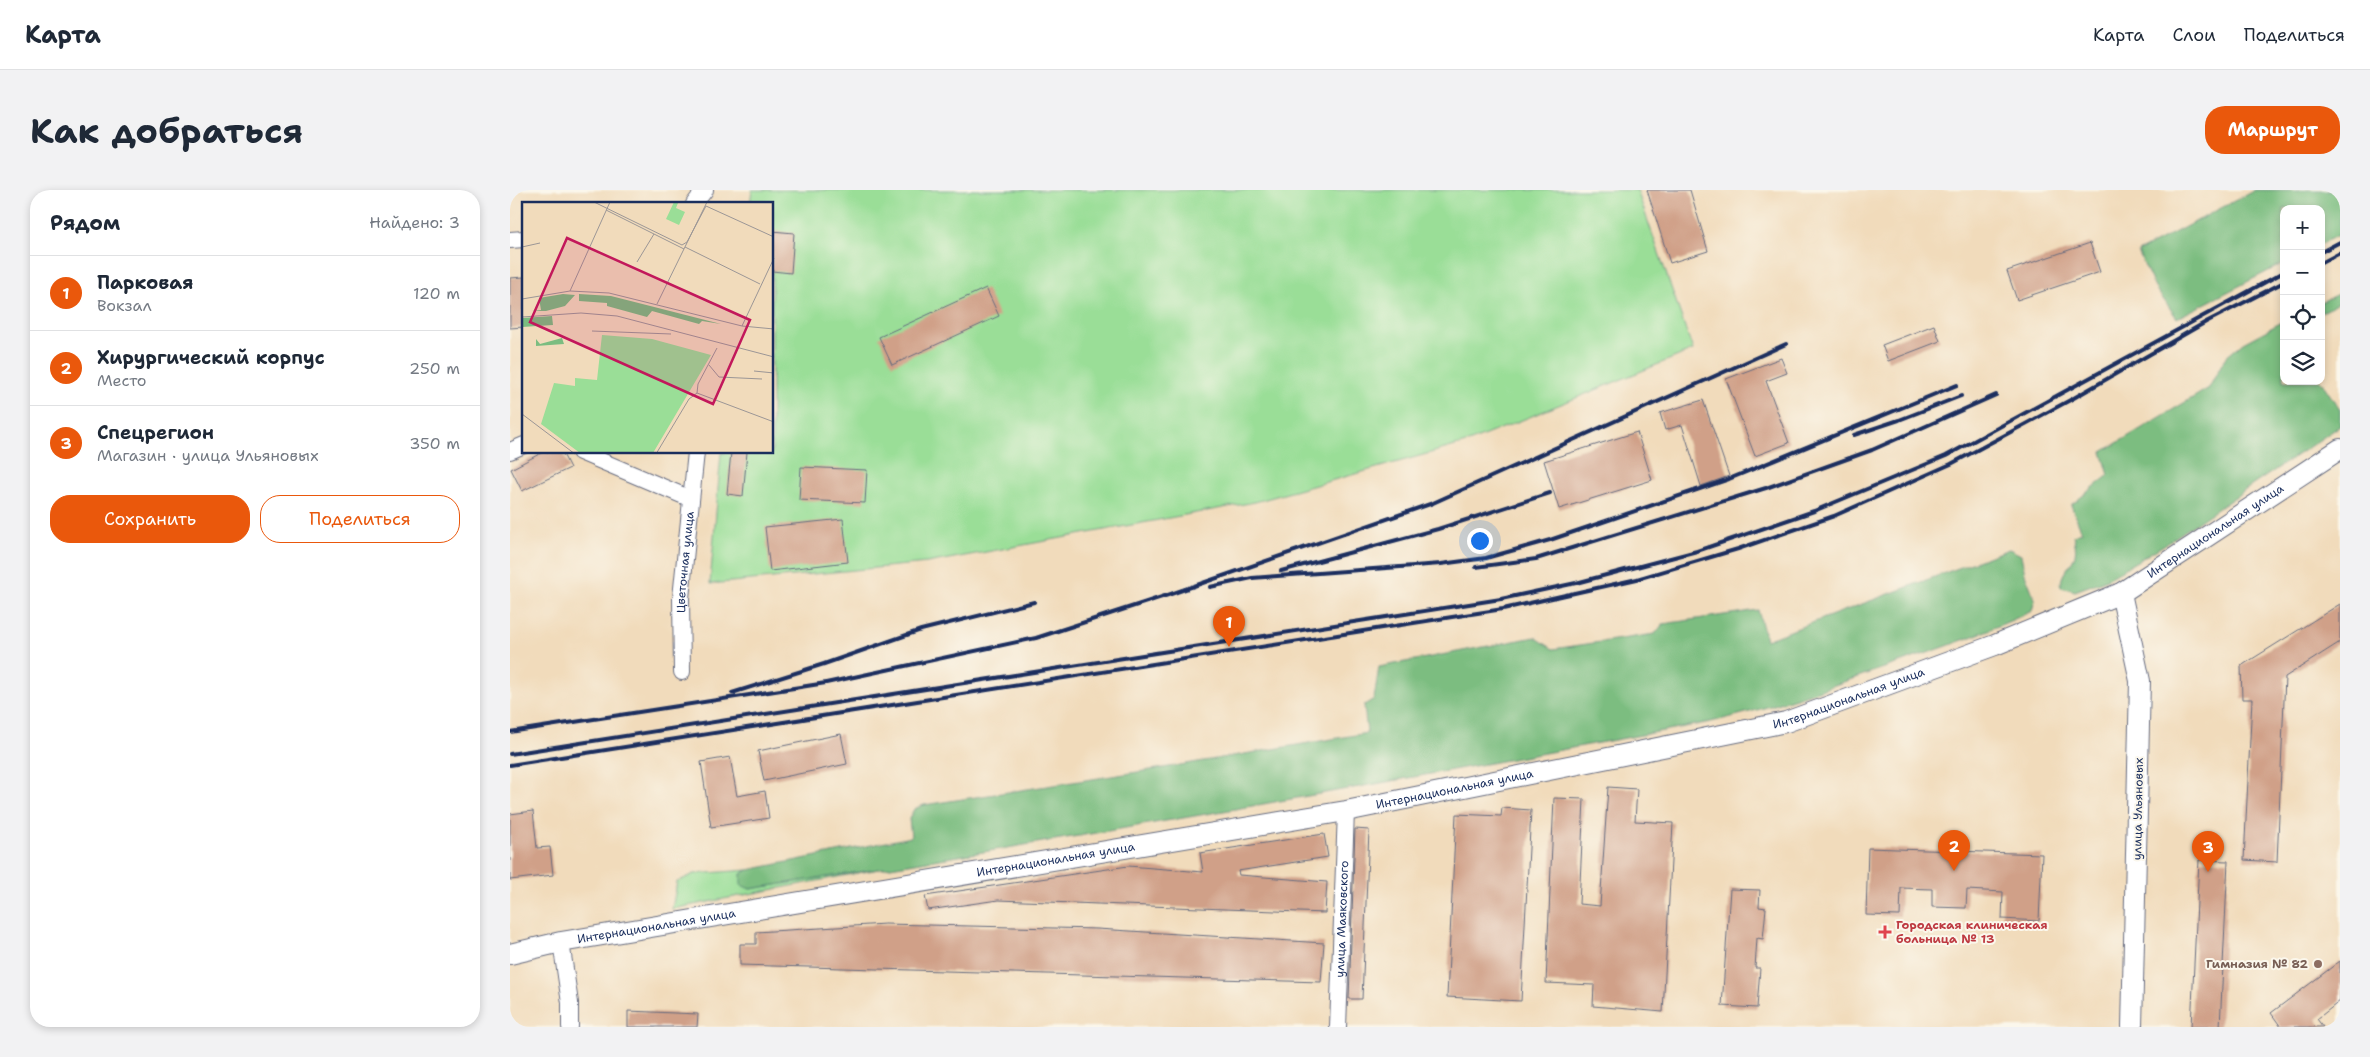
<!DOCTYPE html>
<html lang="ru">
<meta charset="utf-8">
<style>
body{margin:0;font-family:"Shantell Sans",sans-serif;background:#f2f2f3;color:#1f2937}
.controls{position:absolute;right:15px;top:15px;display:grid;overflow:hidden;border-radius:10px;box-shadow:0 2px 8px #0003}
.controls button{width:45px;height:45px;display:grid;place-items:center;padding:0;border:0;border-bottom:1px solid #e0e1e3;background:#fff;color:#1f2937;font:25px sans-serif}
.you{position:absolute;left:969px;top:350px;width:18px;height:18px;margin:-12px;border:4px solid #fff;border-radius:50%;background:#1a73e8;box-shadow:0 0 0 8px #1a73e833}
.badge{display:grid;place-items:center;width:32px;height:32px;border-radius:50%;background:#ea580c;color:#fff;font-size:16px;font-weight:700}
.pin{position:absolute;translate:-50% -41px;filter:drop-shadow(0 1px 2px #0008)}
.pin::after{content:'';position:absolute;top:26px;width:18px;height:15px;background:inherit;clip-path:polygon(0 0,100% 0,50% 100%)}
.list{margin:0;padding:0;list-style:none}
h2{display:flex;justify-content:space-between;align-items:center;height:65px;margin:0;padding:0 20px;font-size:21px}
h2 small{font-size:16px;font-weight:400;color:#747a83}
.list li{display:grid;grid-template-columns:32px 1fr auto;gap:15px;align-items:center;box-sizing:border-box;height:75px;padding:0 20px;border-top:1px solid #e0e1e3}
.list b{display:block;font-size:19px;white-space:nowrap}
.list p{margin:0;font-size:16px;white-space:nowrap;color:#747a83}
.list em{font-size:16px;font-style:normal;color:#747a83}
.actions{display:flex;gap:10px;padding:15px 20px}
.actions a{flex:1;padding:11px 0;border:1px solid #ea580c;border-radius:20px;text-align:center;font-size:18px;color:#ea580c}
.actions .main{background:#ea580c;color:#fff}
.icon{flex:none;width:28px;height:28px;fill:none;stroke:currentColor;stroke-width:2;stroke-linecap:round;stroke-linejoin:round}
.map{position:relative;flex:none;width:1830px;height:837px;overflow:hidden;border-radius:20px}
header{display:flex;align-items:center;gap:30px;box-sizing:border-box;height:70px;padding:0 25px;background:#fff;border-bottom:1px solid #e0e1e3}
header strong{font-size:24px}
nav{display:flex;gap:28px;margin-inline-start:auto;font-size:18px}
.intro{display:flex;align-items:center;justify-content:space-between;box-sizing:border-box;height:120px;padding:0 30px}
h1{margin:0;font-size:35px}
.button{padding:12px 22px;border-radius:20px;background:#ea580c;color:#fff;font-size:18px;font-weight:700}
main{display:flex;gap:30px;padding:0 30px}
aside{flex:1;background:#fff;border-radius:20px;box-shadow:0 2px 8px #0003}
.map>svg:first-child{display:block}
.green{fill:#9ade97;stroke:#5a867a}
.forest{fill:#7bbd80;stroke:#4b766f}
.building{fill:#d0a088}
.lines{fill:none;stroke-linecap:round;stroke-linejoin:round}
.minor-casing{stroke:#666b7f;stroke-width:18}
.major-casing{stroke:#666b7f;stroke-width:22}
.minor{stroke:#fff;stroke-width:16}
.major{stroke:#fff;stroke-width:20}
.rail{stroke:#1b2f5e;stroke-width:4}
.health-dot{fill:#e0444e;stroke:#fbf7ec;stroke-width:2}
.education-dot{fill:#8d6e63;stroke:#fbf7ec;stroke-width:2}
.labels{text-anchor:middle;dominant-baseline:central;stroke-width:4;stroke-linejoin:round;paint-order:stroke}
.street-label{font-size:12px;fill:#1b2f5e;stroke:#fbf7ec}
.health-label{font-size:12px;font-weight:bold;fill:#be3a42;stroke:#fbf7ec;text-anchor:start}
.education-label{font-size:12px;font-weight:bold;fill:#785e54;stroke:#fbf7ec;text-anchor:end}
.inset-road{fill:none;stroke:#9b9696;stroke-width:1}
.view{fill:#c2185b;fill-opacity:0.15;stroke:#c2185b;stroke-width:2.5}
.inset-edge{fill:none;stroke:#1b2f5e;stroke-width:2.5}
</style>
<header>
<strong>Карта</strong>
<nav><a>Карта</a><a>Слои</a><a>Поделиться</a></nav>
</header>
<div class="intro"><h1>Как добраться</h1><a class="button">Маршрут</a></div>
<main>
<aside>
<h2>Рядом<small>Найдено: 3</small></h2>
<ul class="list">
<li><span class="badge">1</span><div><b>Парковая</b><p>Вокзал</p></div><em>120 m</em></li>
<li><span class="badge">2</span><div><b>Хирургический корпус</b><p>Место</p></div><em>250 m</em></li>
<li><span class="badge">3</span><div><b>Спецрегион</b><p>Магазин · улица Ульяновых</p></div><em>350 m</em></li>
</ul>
<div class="actions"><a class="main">Сохранить</a><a>Поделиться</a></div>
</aside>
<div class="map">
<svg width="1830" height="837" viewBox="0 0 1830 837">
<rect width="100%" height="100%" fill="#fbf7ec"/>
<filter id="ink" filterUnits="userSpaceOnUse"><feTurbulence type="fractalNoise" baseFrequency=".02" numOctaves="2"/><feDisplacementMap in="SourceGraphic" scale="10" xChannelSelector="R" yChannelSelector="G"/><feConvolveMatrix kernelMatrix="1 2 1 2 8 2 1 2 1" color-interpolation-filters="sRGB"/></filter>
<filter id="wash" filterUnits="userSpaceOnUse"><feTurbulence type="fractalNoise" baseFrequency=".0096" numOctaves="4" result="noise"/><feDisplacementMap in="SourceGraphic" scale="20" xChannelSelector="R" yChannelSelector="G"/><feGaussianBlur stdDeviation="1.12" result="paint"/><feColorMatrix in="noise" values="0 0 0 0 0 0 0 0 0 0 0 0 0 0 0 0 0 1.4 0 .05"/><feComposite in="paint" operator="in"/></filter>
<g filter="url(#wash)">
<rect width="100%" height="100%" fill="#f1dbbb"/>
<path class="green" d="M 242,0 L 1127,0 L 1183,160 L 956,253 L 745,312 L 417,373 L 200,394 L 211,263 L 262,262 L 262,14 L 240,14 Z
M 374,678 L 162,719 L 167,692 L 184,684 L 238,680 L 231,684 L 240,699 Z"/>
<path class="forest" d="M 1745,0 L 1830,0 L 1830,44 L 1811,54 L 1811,19 L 1774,19 L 1774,73 L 1667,128 L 1645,98 L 1628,62 Z
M 1830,103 L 1830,112 L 1811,123 L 1811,112 Z
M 1774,131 L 1774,191 L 1811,191 L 1830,220 L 1830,236 L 1654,355 L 1595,390 L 1565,401 L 1551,397 C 1550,374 1573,377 1563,345 L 1572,342 L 1561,315 L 1599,285 L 1592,262 L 1699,198 L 1715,168 L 1733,153 Z
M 1499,359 L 1511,365 L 1515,384 L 1525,409 L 1522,421 C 1471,445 1416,464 1362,482 C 1308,501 1257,519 1201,532 C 882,592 562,650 240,699 L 231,695 L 231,684 L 238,680 L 401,647 L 399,629 L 404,619 L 414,615 L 647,579 L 857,543 L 854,515 L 864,509 L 869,477 L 1025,447 L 1043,459 L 1145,444 L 1153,434 L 1248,420 L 1256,450 Z"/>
<g id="blocks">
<path class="building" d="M 1137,0 L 1180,0 L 1198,61 L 1160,73 Z
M 262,41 L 284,43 L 281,83 L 262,81 Z
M 1580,53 L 1590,82 L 1507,110 L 1497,81 Z
M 14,87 L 14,137 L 0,138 L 0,88 Z
M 476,98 L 489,126 L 382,175 L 369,147 Z
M 1424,135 L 1430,151 L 1378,171 L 1372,155 Z
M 1271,168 L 1277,183 L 1256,191 L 1279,253 L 1245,266 L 1216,189 Z
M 1193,210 L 1219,286 L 1191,296 L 1172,235 L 1155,240 L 1150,223 Z
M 1127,242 L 1142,290 L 1049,319 L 1034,271 Z
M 33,262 L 52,262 L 60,278 L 12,301 L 1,279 Z
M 221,262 L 237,262 L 233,306 L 217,304 Z
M 291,277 L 357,280 L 355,313 L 289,310 Z
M 333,329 L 338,372 L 260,381 L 255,337 Z
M 1830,414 L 1830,452 L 1775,487 L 1767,672 L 1734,670 L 1742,509 L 1732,509 L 1731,476 Z
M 331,544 L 337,574 L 254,591 L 248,561 Z
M 220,567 L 227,606 L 255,601 L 259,628 L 201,637 L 191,572 Z
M 1098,597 L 1127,599 L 1125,631 L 1163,633 L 1153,822 L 1083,816 L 1084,795 L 1036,793 L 1044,608 L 1074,609 L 1069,714 L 1090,716 Z
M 992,618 L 1021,620 L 1011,811 L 937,807 L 946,624 L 991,626 Z
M 23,621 L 27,658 L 40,657 L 43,685 L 0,690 L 0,624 Z
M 845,639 L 859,640 L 852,809 L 839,809 Z
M 814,644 L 818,667 L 728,681 L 729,685 L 817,692 L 815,723 L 488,710 L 418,720 L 415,706 L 618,676 L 693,682 L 690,663 Z
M 1358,658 L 1532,664 L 1529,731 L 1492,729 L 1493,702 L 1457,700 L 1456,718 L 1422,717 L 1422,699 L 1391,698 L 1390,726 L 1356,725 Z
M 1689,670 L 1718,671 L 1710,837 L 1681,837 Z
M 1220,699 L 1250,700 L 1249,717 L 1256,718 L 1253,749 L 1247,748 L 1245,778 L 1250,778 L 1247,818 L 1212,816 Z
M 375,734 L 587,739 L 814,753 L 811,792 L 230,775 L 230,754 L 246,754 L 246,742 Z
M 1830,771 L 1830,811 L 1807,829 L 1813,837 L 1771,837 L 1761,823 Z
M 118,821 L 188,824 L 187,837 L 118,837 Z"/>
</g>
</g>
<g filter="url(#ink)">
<use href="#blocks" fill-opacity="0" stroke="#666b7f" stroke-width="1"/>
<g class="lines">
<g class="minor-casing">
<g id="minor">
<path d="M 184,14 L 195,0"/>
<path d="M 0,50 L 14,49"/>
<path d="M 0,261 L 14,255"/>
<path d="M 70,262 L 181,309"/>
<path id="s1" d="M 172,482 L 171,408 L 186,262"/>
<path d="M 51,752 L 60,813 L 60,837"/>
<path id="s2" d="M 828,837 L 836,621"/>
</g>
</g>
<g class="major-casing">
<g id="major">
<path d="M 1611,403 L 1630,491 L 1622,837"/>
<path id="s3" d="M 0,764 L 51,752 L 836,621 L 1276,532 L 1485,455 L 1611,403 L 1830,259"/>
</g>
</g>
<use href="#minor" class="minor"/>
<use href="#major" class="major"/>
<path class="rail" d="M 1811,62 L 1830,52
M 1811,73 L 1830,63
M 1344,245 L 1389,230 L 1451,206
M 966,377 L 1026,369 L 1256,298 L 1362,260 L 1486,205
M 771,381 L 928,339 L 1040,303
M 700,397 L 742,388 L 931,374 L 976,368 L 1040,350 L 1219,289 L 1447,195
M 222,503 L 314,474 L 411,440 L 524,412
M 0,542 L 316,493 L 526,448 L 658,405 L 923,313 L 1276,154
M 0,564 L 991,409 L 1066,393 L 1187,361 L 1304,321 L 1436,266 L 1774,82
M 0,575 L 993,419 L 1127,389 L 1228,359 L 1324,326 L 1441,274 L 1562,209 L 1696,132 L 1774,92"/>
</g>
</g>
<path class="health-dot" d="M1372.5 734.5h5v5h5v5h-5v5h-5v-5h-5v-5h5z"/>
<circle class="education-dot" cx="1808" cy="774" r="5"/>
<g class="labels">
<g class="street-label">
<text stroke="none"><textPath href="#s3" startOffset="1769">Интернациональная улица</textPath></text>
<text stroke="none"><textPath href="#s1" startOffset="110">Цветочная улица</textPath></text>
<text stroke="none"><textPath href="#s3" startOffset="1364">Интернациональная улица</textPath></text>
<text stroke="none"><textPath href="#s3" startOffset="959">Интернациональная улица</textPath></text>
<text transform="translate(1628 619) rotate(-89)">улица Ульяновых</text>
<text stroke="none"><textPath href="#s3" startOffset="554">Интернациональная улица</textPath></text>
<text stroke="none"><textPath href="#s2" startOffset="108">улица Маяковского</textPath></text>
<text stroke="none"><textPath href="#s3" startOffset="149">Интернациональная улица</textPath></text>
</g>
<g class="health-label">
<text x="1386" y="735">Городская клиническая<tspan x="1386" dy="14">больница № 13</tspan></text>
</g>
<g class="education-label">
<text x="1798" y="774">Гимназия № 82</text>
</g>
</g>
<g transform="translate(12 12)">
<rect width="251" height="251" fill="#f1dbbb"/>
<path d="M 152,0 L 156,1 L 154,6 L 163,10 L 157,23 L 144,17 ZM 80,133 L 130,137 L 189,153 L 131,251 L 58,251 L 19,222 L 32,181 L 53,184 L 53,176 L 75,178 Z" fill="#9ade97"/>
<path d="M 41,92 L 53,93 L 43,104 L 24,109 L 10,109 L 19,108 L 17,96 ZM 57,92 L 89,94 L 199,122 L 180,119 L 177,122 L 130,109 L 125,115 L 85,104 L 85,101 L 57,99 ZM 30,114 L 31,123 L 0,125 L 0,116 ZM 40,136 L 42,142 L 14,144 L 14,137 L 18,142 Z" fill="#7bbd80"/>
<path class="inset-road" d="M 72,0 L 160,43 L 165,40 L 184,4 L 252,35M 84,8 L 162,47M 0,45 L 18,41M 163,45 L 238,82M 115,60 L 132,32M 48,89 L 88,0M 0,97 L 48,89 L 87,91 L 220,124 L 252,127M 135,102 L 185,0M 0,115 L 59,111 L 95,114 L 252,155M 220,124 L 252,56M 70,129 L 149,132M 187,163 L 197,175 L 240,177M 232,169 L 252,171M 175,191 L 252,220M 175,191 L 176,182 L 195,146M 0,212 L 53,252M 134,252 L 167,197 L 175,191"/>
<path class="view" d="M 45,36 L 228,118 L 191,202 L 8,120 Z"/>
<rect width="251" height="251" class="inset-edge"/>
</g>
</svg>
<div class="controls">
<button>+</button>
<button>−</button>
<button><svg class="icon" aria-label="locate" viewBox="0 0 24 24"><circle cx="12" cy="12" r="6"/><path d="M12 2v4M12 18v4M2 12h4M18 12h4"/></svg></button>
<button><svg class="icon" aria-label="layers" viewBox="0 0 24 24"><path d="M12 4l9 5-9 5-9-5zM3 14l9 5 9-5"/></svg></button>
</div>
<div class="you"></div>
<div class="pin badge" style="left:719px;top:457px">1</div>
<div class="pin badge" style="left:1444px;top:681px">2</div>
<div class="pin badge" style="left:1698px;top:682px">3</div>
</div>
</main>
